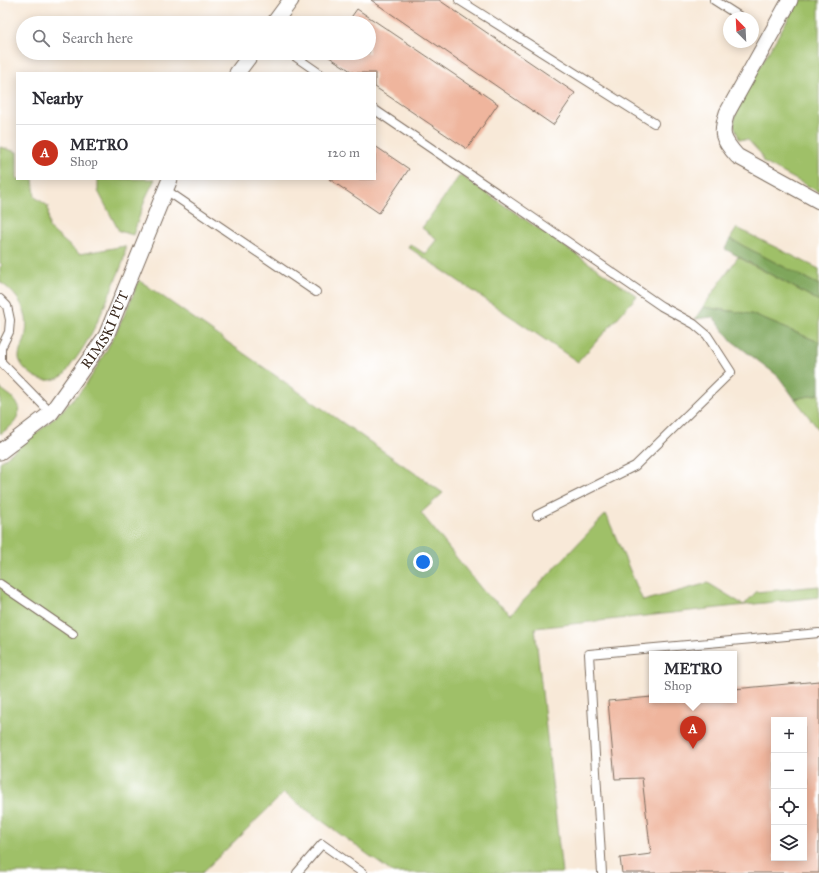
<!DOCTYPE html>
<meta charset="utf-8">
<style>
body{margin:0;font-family:"IM FELL Great Primer",serif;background:#f2f2f3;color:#2b2b33}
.controls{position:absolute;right:12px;bottom:12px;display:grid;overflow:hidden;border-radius:0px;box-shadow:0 2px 10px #0003}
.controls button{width:36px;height:36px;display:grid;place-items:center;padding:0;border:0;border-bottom:1px solid #e1e1e2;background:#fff;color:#2b2b33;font:20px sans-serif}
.compass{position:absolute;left:723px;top:12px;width:36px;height:36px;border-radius:50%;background:#fff;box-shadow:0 2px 10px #0003;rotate:336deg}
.you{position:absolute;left:423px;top:562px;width:14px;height:14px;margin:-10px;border:3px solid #fff;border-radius:50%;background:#1a73e8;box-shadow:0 0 0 6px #1a73e833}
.badge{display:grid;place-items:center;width:26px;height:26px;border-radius:50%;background:#c8321e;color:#fff;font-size:13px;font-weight:700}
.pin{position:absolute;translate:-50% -33px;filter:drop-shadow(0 1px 2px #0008)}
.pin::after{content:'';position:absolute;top:21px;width:14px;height:12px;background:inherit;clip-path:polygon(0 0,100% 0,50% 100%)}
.popup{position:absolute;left:649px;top:651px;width:88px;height:52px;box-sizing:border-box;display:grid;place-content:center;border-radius:0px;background:#fff;filter:drop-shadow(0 1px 3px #0005);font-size:13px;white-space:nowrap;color:#7c7c81}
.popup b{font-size:15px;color:#2b2b33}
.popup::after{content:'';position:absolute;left:50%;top:100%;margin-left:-8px;border:8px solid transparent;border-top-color:#fff}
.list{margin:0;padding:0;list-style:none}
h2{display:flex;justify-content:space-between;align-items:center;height:52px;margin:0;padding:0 16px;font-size:17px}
h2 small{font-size:13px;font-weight:400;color:#7c7c81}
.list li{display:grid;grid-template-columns:26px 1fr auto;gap:12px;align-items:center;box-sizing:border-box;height:56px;padding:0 16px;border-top:1px solid #e1e1e2}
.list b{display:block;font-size:15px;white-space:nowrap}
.list p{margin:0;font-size:13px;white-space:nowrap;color:#7c7c81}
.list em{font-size:13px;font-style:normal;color:#7c7c81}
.icon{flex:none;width:22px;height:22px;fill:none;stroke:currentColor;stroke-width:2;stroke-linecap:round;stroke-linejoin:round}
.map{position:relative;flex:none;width:819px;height:873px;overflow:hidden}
.search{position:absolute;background:#fff;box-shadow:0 2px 10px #0003;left:16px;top:16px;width:360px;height:44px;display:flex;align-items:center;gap:10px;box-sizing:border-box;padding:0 14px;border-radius:22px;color:#7c7c81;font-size:15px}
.panel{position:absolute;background:#fff;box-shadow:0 2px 10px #0003;left:16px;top:72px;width:360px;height:108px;border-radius:0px}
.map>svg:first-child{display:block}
.green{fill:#9fc068;stroke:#6d7543}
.forest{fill:#7fa65c;stroke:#5d683d}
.building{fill:#efb59d;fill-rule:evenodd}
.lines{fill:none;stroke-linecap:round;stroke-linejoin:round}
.lane-casing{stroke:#7d6d5f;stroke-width:10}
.street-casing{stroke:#7d6d5f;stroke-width:17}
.lane{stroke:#fff;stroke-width:8}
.street{stroke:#fff;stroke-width:15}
.labels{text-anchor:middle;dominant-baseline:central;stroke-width:3;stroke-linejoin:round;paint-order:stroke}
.street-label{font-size:14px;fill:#3b2a1e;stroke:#fff}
</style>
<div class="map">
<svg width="819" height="873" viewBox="0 0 819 873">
<rect width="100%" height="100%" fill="#fff"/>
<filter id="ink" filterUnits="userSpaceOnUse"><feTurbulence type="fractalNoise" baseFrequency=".025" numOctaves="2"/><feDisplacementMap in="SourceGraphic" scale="8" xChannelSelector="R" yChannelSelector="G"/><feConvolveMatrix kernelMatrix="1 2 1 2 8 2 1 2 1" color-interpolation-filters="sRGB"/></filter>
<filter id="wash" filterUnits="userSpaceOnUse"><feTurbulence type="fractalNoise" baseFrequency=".012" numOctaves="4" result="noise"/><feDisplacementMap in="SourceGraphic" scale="16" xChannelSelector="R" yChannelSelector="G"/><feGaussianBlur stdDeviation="0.9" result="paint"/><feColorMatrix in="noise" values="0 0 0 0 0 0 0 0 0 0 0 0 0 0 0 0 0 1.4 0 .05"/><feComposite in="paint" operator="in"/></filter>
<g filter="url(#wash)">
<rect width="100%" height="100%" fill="#f8e9d8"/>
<path class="green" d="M 799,0 L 819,0 L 819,192 L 763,162 L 761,154 L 748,140 L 739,139 L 734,124 L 738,104 Z
M 0,147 L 17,152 L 17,179 L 33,179 L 35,197 L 48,206 L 49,228 L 79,254 L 125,246 C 125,250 125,255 124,258 C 122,266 118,274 115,281 C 103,310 91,340 71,365 C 69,368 67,372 64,375 C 59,379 50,381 44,380 C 35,379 18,366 19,356 C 19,351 22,347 24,342 C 32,315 21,297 0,282 L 0,267 L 2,265 L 0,263 Z
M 460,175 L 637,296 L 578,362 L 408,247 L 410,244 L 425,254 L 437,239 L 422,228 Z
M 98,179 L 155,179 L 146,197 L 133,235 L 119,231 L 98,191 Z
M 737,228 L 819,269 L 819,285 L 730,239 Z
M 738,257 L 819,301 L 819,342 L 751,314 L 703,307 Z
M 139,280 L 443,493 L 421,513 L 484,592 L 511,614 L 606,514 L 643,601 L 708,583 L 744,605 L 756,592 L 819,586 L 819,597 L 535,628 L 562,873 L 393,873 L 284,793 L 202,873 L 0,873 L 0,462 C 27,441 56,419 79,393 C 90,381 98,364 107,349 C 119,327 130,304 139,280 Z
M 0,388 L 12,397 L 19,406 C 18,423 13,425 0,434 Z
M 819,394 L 819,430 L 795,399 Z"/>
<path class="forest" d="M 730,239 L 819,285 L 819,301 L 725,249 Z
M 703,307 L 751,314 L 819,342 L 819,394 L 795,399 L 778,376 L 732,341 L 713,317 L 695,319 Z"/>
<g id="blocks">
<path class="building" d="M 371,0 L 439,0 L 575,93 L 553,125 Z
M 357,9 L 498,104 L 467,149 L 375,87 L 375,73 L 354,73 L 326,55 L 327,53 L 369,53 L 369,23 L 347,23 Z
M 375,146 L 409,169 L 379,213 L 329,179 L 375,179 Z
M 819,681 L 819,873 L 622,873 L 620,858 L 651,854 L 642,778 L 615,779 L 608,701 L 652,697 L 652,700 L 734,700 L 734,689 ZM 774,720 L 804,720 L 804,858 L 774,858 Z"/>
</g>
</g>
<g filter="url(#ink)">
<use href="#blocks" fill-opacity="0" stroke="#7d6d5f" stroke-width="1"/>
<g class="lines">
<g class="lane-casing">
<path id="lane" d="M 459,0 L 654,123
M 714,0 L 739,16
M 290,53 L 319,73
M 375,110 L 494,191 L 661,306 L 694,324 L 707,335 L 731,372 L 635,466 L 537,515
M 166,190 L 316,292
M 0,299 L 7,306 L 10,320 L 9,332 L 1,348 L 1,362 L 51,413
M 0,584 L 73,634
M 297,873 L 322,844 L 363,873
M 602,873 L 589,654 L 819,633"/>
</g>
<g class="street-casing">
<g id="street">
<path d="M 790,0 L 727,113 C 720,134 722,139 737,156 L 819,201"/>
<path d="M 274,23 L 291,0"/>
<path d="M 237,73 L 252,53"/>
<path id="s1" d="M 0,452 L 51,413 L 106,336 L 170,179"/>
</g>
</g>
<use href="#lane" class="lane"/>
<use href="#street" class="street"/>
</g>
</g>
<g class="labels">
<g class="street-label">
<text stroke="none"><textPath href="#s1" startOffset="164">RIMSKI PUT</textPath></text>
</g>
</g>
</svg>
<div class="controls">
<button>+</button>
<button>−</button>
<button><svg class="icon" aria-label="locate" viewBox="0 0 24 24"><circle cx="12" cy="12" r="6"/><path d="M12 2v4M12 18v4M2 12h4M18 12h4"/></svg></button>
<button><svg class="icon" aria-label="layers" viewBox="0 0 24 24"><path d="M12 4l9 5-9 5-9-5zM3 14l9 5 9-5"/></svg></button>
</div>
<svg class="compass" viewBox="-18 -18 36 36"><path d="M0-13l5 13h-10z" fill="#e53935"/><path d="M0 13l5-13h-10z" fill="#7c7c81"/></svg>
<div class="you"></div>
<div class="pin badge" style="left:693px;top:749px">A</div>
<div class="popup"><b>METRO</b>Shop</div>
<div class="search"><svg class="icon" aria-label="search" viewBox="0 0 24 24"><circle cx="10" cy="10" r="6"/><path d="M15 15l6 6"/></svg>Search here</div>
<section class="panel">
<h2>Nearby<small></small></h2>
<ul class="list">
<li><span class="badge">A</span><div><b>METRO</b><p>Shop</p></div><em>120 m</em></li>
</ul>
</section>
</div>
